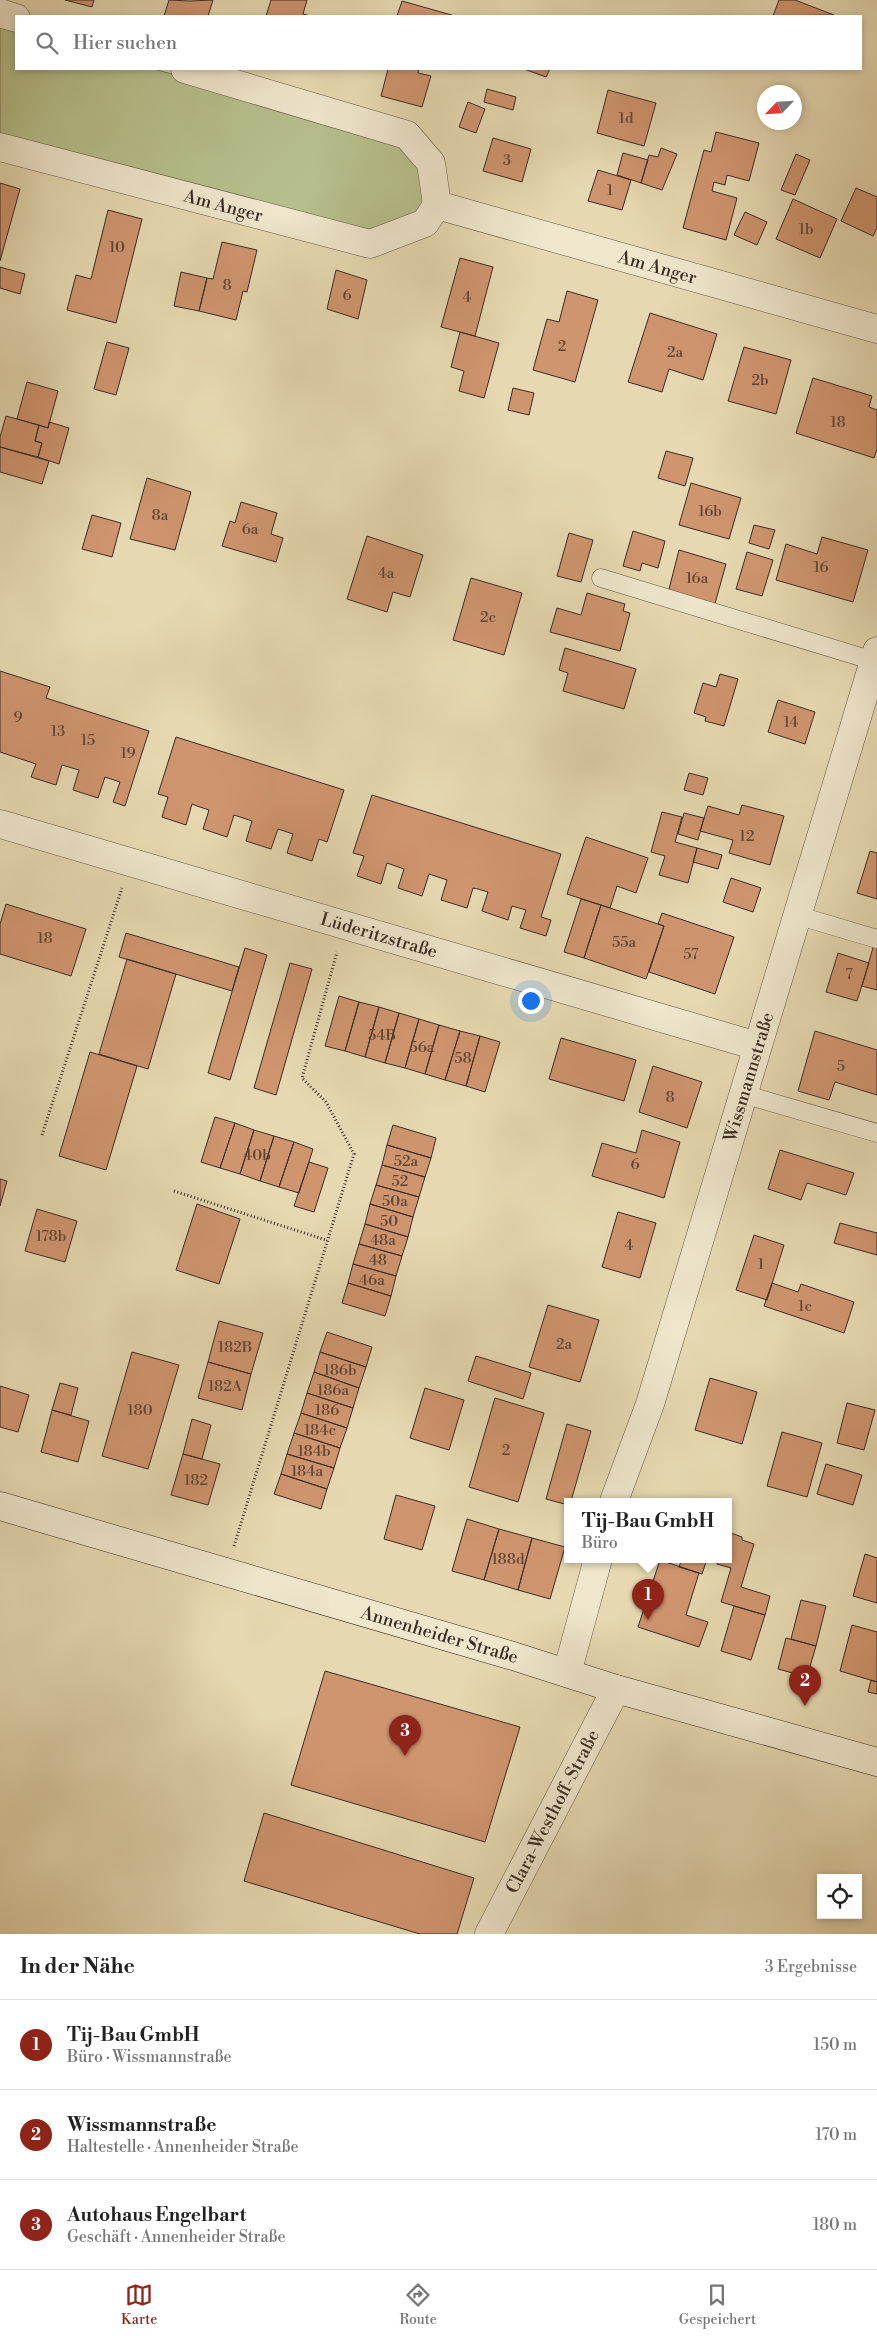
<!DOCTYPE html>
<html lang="de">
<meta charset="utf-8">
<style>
body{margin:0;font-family:"Libre Bodoni",serif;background:#f2f2f2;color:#222}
.controls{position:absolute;right:15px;bottom:15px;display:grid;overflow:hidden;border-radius:0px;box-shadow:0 2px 8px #0003}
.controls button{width:45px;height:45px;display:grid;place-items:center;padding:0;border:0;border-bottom:1px solid #e0e0e0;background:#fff;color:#222;font:25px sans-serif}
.compass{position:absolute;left:757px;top:85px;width:45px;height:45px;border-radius:50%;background:#fff;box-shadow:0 2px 8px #0003;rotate:245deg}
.you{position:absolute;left:530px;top:1000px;width:18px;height:18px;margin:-12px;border:4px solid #fff;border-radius:50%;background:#1a73e8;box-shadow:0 0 0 8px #1a73e833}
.badge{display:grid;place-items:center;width:32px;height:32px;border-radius:50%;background:#8f2418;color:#fff;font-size:16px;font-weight:700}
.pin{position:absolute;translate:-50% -41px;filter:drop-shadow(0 1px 2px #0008)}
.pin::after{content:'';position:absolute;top:26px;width:18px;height:15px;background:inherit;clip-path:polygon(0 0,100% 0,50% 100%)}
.popup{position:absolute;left:564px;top:1498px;width:168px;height:65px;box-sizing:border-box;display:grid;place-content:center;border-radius:0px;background:#fff;filter:drop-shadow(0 1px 4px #0005);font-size:16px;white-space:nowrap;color:#767676}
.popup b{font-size:19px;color:#222}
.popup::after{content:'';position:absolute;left:50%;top:100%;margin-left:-10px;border:10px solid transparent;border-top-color:#fff}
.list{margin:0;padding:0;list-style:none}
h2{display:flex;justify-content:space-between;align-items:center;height:65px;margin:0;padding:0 20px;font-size:21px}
h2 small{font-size:16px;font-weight:400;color:#767676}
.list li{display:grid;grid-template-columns:32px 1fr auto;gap:15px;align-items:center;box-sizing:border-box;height:90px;padding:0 20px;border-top:1px solid #e0e0e0}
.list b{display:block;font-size:19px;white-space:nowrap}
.list p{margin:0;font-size:16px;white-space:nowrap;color:#767676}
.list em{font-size:16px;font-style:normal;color:#767676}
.icon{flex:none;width:28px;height:28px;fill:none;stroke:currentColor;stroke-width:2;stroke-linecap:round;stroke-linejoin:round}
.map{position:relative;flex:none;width:877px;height:1934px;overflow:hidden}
.search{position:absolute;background:#fff;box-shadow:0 2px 8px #0003;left:15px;right:15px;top:15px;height:55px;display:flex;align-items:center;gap:12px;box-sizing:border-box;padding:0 18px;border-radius:0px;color:#767676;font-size:19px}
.sheet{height:335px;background:#fff}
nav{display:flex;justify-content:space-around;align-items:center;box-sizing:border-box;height:70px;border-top:1px solid #e0e0e0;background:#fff;font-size:14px;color:#767676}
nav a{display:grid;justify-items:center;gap:2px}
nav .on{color:#8f2418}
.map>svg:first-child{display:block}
.green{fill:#b6bf8b;stroke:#787657}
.building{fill:#cf956f;stroke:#3a2c23}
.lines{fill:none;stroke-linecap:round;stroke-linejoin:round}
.lane-casing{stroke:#655746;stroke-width:19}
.street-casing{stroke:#655746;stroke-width:29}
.secondary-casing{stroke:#3a2c23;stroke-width:29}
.path{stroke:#3a2c23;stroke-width:3;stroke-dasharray:1 2.5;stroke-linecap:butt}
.lane{stroke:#efe6cc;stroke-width:18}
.street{stroke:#efe6cc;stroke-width:28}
.secondary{stroke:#efe6cc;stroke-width:28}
.labels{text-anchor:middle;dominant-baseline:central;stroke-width:4.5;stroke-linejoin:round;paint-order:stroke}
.number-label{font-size:15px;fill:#5f4636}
.street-label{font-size:18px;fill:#3a2c23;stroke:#efe6cc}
</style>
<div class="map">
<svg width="877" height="1934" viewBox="0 0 877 1934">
<rect width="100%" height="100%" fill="#e6d9b1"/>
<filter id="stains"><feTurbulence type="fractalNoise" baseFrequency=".004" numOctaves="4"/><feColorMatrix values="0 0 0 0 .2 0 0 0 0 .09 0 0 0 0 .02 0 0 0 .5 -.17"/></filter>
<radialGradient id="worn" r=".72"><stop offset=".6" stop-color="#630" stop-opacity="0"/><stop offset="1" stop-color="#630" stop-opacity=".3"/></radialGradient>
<path class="green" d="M 0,25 L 16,29 L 16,69 L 154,69 L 397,138 L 428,181 L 425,205 L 400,229 L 371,235 L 0,138 Z"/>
<path class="building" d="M 65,0 L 94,0 L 92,7 Z
M 169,0 L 190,1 L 213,0 L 208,16 L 164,16 Z
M 271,0 L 307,0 L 303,14 L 310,16 L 266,16 Z
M 779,0 L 795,0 L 834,15 L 773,16 Z
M 402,1 L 455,16 L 397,16 Z
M 388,69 L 419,69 L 418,73 L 431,76 L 422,107 L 381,96 Z
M 524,69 L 550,69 L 546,77 Z
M 487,89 L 516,97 L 513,110 L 484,102 Z
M 608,90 L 656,103 L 644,146 L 597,133 Z
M 468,102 L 485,109 L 476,133 L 459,127 Z
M 716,132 L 759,143 L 749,181 L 727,175 L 725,185 L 714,182 L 712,191 L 737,198 L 726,240 L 683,228 L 704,150 L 711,152 Z
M 493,138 L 531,149 L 522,182 L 483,171 Z
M 661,148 L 677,154 L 662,190 L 641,183 L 649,155 L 658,157 Z
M 623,153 L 648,160 L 641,183 L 617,175 Z
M 796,154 L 810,160 L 795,195 L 781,190 Z
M 598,170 L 631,180 L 622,210 L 588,201 Z
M 0,183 L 20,189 L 0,261 Z
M 856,188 L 877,197 L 877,228 L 873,236 L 841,221 Z
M 793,199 L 837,219 L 820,258 L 776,239 Z
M 108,210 L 142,219 L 116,323 L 67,310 L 76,275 L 91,279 Z
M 745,212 L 767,222 L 757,245 L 734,235 Z
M 222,242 L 257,250 L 247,292 L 243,291 L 236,320 L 199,311 L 207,278 L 213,279 Z
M 460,258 L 493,267 L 475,336 L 441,327 Z
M 0,267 L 25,274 L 20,294 L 0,288 Z
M 336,270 L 367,280 L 358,319 L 327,309 Z
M 181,272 L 207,278 L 199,311 L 174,306 Z
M 567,291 L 598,300 L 575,382 L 533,370 L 547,319 L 559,322 Z
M 650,313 L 717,334 L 703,380 L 669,369 L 662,392 L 628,382 Z
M 460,332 L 499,343 L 484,398 L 459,391 L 464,371 L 451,367 Z
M 107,342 L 129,348 L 116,395 L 94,389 Z
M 744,347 L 791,360 L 776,414 L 728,401 Z
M 813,378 L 872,396 L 869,407 L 877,410 L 877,449 L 874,458 L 796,433 Z
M 27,382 L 58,391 L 48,428 L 17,419 Z
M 513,388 L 534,393 L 529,415 L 508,410 Z
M 6,416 L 39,425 L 35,441 L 42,443 L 38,457 L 0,447 L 0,437 Z
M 49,422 L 69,428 L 59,464 L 38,457 L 42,443 L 35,441 L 39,425 L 48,428 Z
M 0,447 L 49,461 L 42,484 L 0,472 Z
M 666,451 L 693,458 L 685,486 L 658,478 Z
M 147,478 L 191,492 L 175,550 L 130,539 Z
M 691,483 L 741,498 L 729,539 L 679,525 Z
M 241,502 L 277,513 L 271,534 L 283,538 L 276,562 L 222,546 L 230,521 L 235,523 Z
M 92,515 L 121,523 L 112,557 L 82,549 Z
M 754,525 L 775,530 L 769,549 L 749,543 Z
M 633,531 L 665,541 L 658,568 L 642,563 L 640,571 L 623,566 Z
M 569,533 L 593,540 L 581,582 L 557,576 Z
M 367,536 L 423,555 L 410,597 L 393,592 L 387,612 L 347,599 Z
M 822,537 L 868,550 L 853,602 L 776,580 L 786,544 L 817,554 Z
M 679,550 L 726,564 L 714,607 L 668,593 Z
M 747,552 L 773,560 L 762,596 L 736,589 Z
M 471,578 L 522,593 L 504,655 L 453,640 Z
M 587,593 L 625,604 L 623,611 L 630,613 L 620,651 L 550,632 L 557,608 L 581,615 Z
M 565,648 L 636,669 L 624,709 L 563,691 L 568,673 L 559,670 Z
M 0,671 L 50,687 L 46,698 L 149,731 L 125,806 L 113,802 L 120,782 L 105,777 L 98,798 L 73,790 L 79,770 L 62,765 L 56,785 L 31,777 L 36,764 L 0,752 Z
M 720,674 L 738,679 L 724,726 L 705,721 L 706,717 L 694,713 L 703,683 L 716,687 Z
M 778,700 L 815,712 L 805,744 L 768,732 Z
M 176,737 L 344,790 L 327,842 L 319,839 L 312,861 L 287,853 L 293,834 L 278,829 L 271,849 L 246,841 L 252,821 L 234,815 L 227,837 L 203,829 L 209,810 L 197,806 L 192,804 L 186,825 L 162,817 L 168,797 L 158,794 Z
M 689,773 L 708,778 L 703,795 L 684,790 Z
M 372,795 L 561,854 L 541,917 L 551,920 L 546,936 L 520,928 L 526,910 L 512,906 L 508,920 L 482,911 L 488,892 L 478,889 L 473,888 L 467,908 L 441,900 L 447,880 L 429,874 L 422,896 L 398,888 L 404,869 L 387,863 L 381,884 L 357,876 L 364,856 L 353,853 Z
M 742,805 L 784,816 L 770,865 L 729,853 L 733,840 L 700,831 L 708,806 L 739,815 Z
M 662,812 L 682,817 L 675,842 L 697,848 L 688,883 L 659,875 L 665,856 L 651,852 Z
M 684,813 L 704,818 L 698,840 L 678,834 Z
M 586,837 L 648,858 L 636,893 L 617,886 L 610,908 L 567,894 Z
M 697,848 L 722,855 L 718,869 L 693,862 Z
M 870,851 L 877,853 L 877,899 L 857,893 Z
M 731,878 L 761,888 L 753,912 L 723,902 Z
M 581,899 L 601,905 L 584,958 L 564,952 Z
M 6,904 L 86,929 L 71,976 L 0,954 L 0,924 Z
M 601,905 L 664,926 L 646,979 L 584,958 Z
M 662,913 L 734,937 L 715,994 L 649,972 L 664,926 L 658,924 Z
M 126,933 L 239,967 L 232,991 L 119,957 Z
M 874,944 L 877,945 L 877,990 L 862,986 Z
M 245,948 L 267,955 L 230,1080 L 208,1073 Z
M 838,953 L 869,963 L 857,1001 L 826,992 Z
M 127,959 L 176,974 L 148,1069 L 99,1054 Z
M 290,963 L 312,969 L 276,1095 L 254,1088 Z
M 339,996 L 359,1002 L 345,1051 L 325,1046 Z
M 359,1002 L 379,1007 L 365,1057 L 345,1051 Z
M 379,1007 L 399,1013 L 385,1063 L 365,1057 Z
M 399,1013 L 419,1019 L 405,1068 L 385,1063 Z
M 419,1019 L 439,1025 L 425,1074 L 405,1068 Z
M 439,1025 L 460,1031 L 445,1080 L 425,1074 Z
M 460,1031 L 480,1036 L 466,1086 L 445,1080 Z
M 815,1031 L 877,1050 L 877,1095 L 835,1082 L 829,1100 L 798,1091 Z
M 480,1036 L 500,1042 L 485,1092 L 466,1086 Z
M 561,1038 L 636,1060 L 624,1101 L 549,1079 Z
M 90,1052 L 137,1066 L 106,1170 L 59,1156 Z
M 653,1066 L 702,1082 L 687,1128 L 639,1112 Z
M 215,1117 L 235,1123 L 220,1168 L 201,1162 Z
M 235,1123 L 254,1130 L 240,1174 L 220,1168 Z
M 393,1125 L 436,1138 L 431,1158 L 387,1145 Z
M 254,1130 L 274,1136 L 260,1181 L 240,1174 Z
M 642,1130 L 680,1142 L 664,1198 L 592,1176 L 602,1143 L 636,1153 Z
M 274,1136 L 294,1142 L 279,1187 L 260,1181 Z
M 294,1142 L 313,1149 L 299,1193 L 279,1187 Z
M 387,1145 L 431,1158 L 425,1177 L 382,1165 Z
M 780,1150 L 854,1173 L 846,1195 L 807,1183 L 801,1200 L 768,1189 Z
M 309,1162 L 328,1168 L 314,1212 L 294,1206 Z
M 382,1165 L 425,1177 L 419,1197 L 376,1185 Z
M 0,1179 L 7,1181 L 0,1206 Z
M 376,1185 L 419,1197 L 413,1217 L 370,1204 Z
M 197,1204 L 240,1219 L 219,1284 L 176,1270 Z
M 370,1204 L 413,1217 L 408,1237 L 365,1224 Z
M 37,1209 L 77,1221 L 65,1262 L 25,1251 Z
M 618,1212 L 656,1223 L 640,1278 L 602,1267 Z
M 840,1223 L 877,1233 L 877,1255 L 834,1243 Z
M 365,1224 L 408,1237 L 402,1256 L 359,1244 Z
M 754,1235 L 784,1245 L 767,1300 L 736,1290 Z
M 359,1244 L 402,1256 L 396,1276 L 353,1264 Z
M 353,1264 L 396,1276 L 391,1296 L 348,1283 Z
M 348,1283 L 391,1296 L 385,1316 L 342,1303 Z
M 772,1283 L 798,1292 L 801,1284 L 854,1302 L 844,1333 L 764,1306 Z
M 548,1305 L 599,1320 L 580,1382 L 529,1367 Z
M 219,1321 L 263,1333 L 251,1374 L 208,1362 Z
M 327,1332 L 372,1347 L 366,1367 L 320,1352 Z
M 132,1352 L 179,1365 L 148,1469 L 102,1456 Z
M 320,1352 L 366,1367 L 359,1388 L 314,1372 Z
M 476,1356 L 531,1373 L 523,1399 L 468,1381 Z
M 208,1362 L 251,1374 L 242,1410 L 198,1398 Z
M 314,1372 L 359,1388 L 353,1408 L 307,1393 Z
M 710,1378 L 757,1392 L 742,1444 L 695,1430 Z
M 60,1383 L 78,1388 L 71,1415 L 52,1410 Z
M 0,1386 L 29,1395 L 18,1432 L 0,1427 Z
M 425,1388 L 464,1400 L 449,1450 L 410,1438 Z
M 307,1393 L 353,1408 L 347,1428 L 301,1413 Z
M 495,1398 L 544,1413 L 518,1502 L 469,1487 Z
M 847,1403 L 875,1410 L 864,1450 L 837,1443 Z
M 52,1410 L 89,1421 L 78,1462 L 41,1452 Z
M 301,1413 L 347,1428 L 340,1448 L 294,1433 Z
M 192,1419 L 211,1425 L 202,1459 L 183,1454 Z
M 567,1424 L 591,1431 L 571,1501 L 568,1501 L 568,1505 L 546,1499 Z
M 782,1432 L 822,1443 L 807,1497 L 767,1486 Z
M 294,1433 L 340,1448 L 334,1468 L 287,1454 Z
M 183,1454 L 220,1464 L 208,1505 L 171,1495 Z
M 287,1454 L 334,1468 L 327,1489 L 281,1474 Z
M 826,1464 L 862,1475 L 853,1505 L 817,1494 Z
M 281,1474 L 327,1489 L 321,1509 L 274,1494 Z
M 396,1495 L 435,1506 L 422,1550 L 384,1539 Z
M 467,1519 L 499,1529 L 484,1580 L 452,1571 Z
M 499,1529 L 532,1538 L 518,1590 L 484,1580 Z
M 728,1532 L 742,1537 L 742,1540 L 754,1544 L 741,1587 L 770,1596 L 765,1615 L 721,1602 L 731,1568 L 717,1564 L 719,1559 L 728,1559 Z
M 532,1538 L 565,1547 L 550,1599 L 518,1590 Z
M 865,1554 L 877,1558 L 877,1603 L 853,1596 Z
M 682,1559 L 707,1559 L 702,1574 L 679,1567 Z
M 660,1560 L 699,1573 L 686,1615 L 708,1622 L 699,1647 L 638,1627 Z
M 801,1600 L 826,1606 L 816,1646 L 791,1639 Z
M 734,1606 L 765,1615 L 751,1660 L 721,1651 Z
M 852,1625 L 877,1632 L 877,1682 L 840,1671 Z
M 786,1638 L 816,1646 L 807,1677 L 778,1669 Z
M 325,1671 L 520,1727 L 485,1842 L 291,1785 Z
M 871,1680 L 877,1682 L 877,1694 L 868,1692 Z
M 264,1813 L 474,1878 L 457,1934 L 420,1934 L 244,1881 Z"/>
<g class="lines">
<g class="lane-casing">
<path id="lane" d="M 601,578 L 874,661
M 796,915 L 877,939
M 743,1094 L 877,1133"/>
</g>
<g class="street-casing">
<g id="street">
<path d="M 0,13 L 16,18"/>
<path id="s1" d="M 185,69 L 407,135 L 431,163 L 437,205 L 877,329"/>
<path id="s2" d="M 0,147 L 370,244 L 425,223 L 437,205"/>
<path id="s3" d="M 0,824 L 757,1046"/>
<path id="s4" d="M 614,1501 L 650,1404 L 877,651"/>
<path d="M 567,1673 L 598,1559"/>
<path id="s5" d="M 489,1934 L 616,1689"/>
</g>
</g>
<g class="secondary-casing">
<g id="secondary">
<path id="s6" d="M 0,1506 L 513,1656 L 616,1689 L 877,1762"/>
</g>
</g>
<path class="path" d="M 42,1135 L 122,888
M 174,1191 L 326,1240
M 234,1546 L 354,1154 L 326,1102 L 302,1078 L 337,952"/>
<use href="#lane" class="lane"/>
<use href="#street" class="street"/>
<use href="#secondary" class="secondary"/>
</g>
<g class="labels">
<g class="number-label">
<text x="626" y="118">1d</text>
<text x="507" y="160">3</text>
<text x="610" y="190">1</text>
<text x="806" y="229">1b</text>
<text x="117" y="247">10</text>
<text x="227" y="285">8</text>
<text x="347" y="295">6</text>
<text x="467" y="297">4</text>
<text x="562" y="346">2</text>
<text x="675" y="352">2a</text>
<text x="760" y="380">2b</text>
<text x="838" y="422">18</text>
<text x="710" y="511">16b</text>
<text x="160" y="515">8a</text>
<text x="250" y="529">6a</text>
<text x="821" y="567">16</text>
<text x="386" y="573">4a</text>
<text x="697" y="578">16a</text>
<text x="488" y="617">2c</text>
<text x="18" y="717">9</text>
<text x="791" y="722">14</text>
<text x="58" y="731">13</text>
<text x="88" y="740">15</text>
<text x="128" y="753">19</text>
<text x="747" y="836">12</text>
<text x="45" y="938">18</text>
<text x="624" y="942">55a</text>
<text x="691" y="954">57</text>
<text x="849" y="974">7</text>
<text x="382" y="1035">54B</text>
<text x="422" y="1047">56a</text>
<text x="463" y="1058">58</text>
<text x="841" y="1066">5</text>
<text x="670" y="1097">8</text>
<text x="257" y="1155">40b</text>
<text x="406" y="1161">52a</text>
<text x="635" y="1164">6</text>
<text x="400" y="1181">52</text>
<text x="395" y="1201">50a</text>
<text x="389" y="1221">50</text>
<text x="51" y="1236">178b</text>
<text x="383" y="1240">48a</text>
<text x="629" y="1245">4</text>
<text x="378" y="1260">48</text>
<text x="761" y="1264">1</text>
<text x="372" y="1280">46a</text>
<text x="805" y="1306">1c</text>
<text x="564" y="1344">2a</text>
<text x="235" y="1347">182B</text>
<text x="340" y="1370">186b</text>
<text x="225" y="1386">182A</text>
<text x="333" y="1390">186a</text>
<text x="140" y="1410">180</text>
<text x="327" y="1410">186</text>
<text x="320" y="1430">184c</text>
<text x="506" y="1450">2</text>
<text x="314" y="1451">184b</text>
<text x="307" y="1471">184a</text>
<text x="196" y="1480">182</text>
<text x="508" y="1559">188d</text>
</g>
<g class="street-label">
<text stroke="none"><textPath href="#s2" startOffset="231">Am Anger</textPath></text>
<text stroke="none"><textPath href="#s1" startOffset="540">Am Anger</textPath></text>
<text stroke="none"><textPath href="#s3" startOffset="395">Lüderitzstraße</textPath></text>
<text stroke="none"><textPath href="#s4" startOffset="445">Wissmannstraße</textPath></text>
<text stroke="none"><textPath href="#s6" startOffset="458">Annenheider Straße</textPath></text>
<text stroke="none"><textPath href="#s5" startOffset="138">Clara-Westhoff-Straße</textPath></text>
</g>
</g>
<rect width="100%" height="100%" filter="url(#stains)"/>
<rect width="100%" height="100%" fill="url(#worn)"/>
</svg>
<div class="controls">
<button><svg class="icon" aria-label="locate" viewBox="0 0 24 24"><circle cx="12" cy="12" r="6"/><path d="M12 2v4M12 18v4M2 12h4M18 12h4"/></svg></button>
</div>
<svg class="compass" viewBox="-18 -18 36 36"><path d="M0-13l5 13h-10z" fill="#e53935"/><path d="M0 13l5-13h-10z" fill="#767676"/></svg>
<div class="you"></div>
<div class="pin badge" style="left:648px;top:1620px">1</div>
<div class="popup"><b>Tij-Bau GmbH</b>Büro</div>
<div class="pin badge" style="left:805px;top:1706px">2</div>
<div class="pin badge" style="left:405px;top:1756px">3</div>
<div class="search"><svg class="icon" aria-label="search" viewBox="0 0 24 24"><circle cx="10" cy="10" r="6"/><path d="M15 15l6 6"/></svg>Hier suchen</div>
</div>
<section class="sheet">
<h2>In der Nähe<small>3 Ergebnisse</small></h2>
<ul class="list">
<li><span class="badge">1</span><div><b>Tij-Bau GmbH</b><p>Büro · Wissmannstraße</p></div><em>150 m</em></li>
<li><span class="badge">2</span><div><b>Wissmannstraße</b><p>Haltestelle · Annenheider Straße</p></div><em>170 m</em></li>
<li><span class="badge">3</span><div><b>Autohaus Engelbart</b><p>Geschäft · Annenheider Straße</p></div><em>180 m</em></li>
</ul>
</section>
<nav>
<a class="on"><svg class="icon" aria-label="map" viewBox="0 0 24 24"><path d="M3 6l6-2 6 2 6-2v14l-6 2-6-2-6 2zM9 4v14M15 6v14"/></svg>Karte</a>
<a><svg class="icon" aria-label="directions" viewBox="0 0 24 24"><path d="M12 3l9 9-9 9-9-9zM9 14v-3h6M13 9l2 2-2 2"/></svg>Route</a>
<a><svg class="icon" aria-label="saved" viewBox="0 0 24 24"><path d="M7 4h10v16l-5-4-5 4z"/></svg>Gespeichert</a>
</nav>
